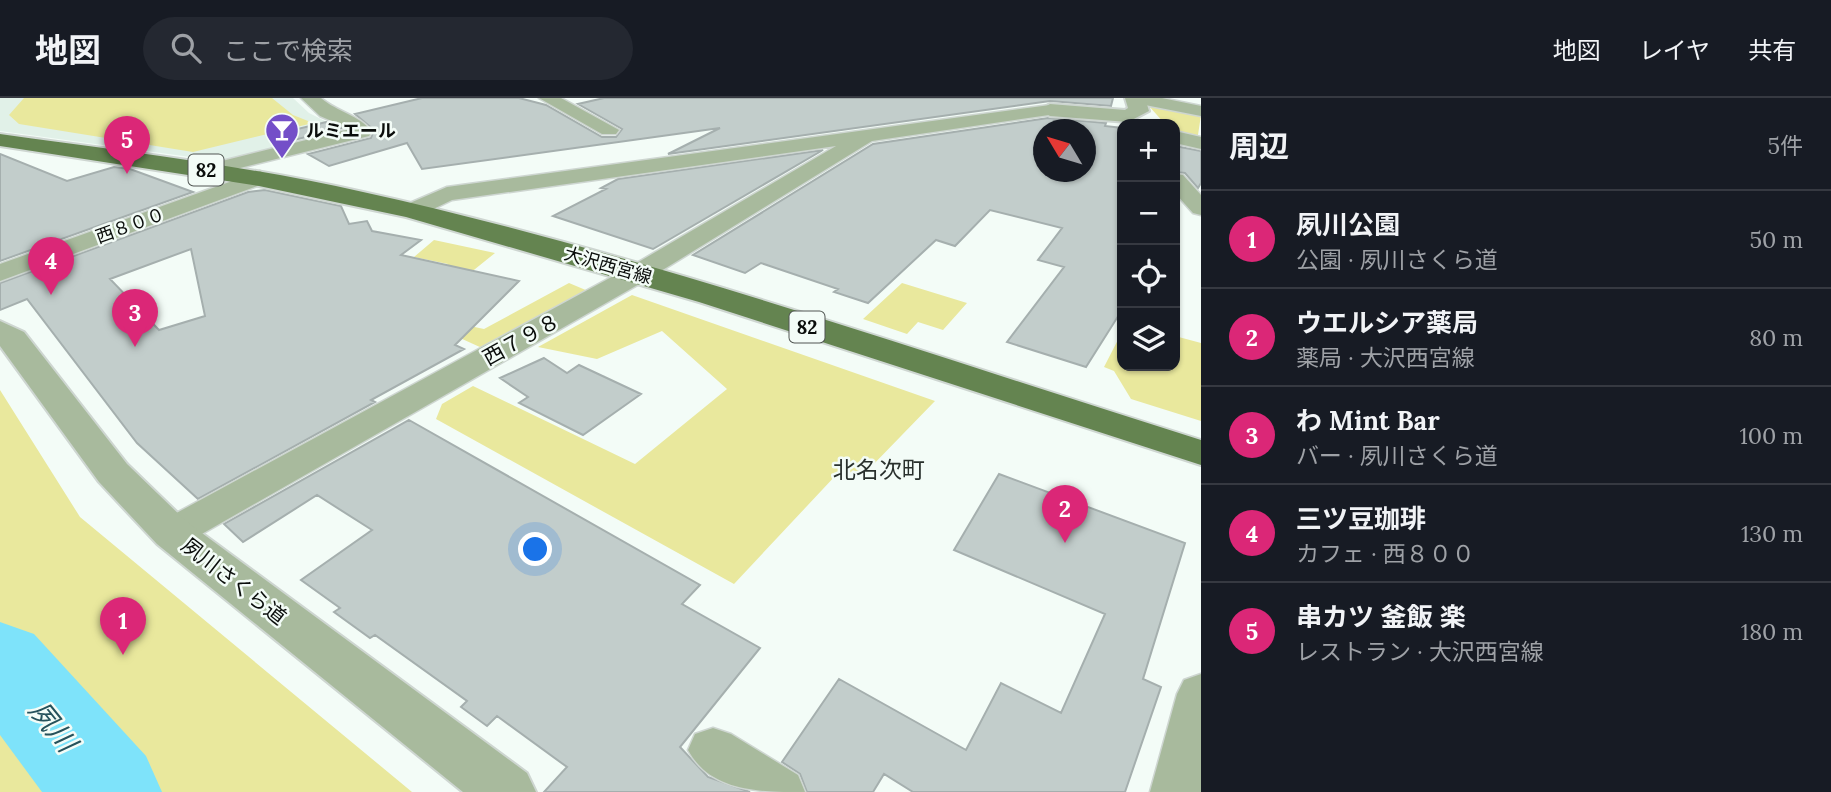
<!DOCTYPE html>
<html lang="ja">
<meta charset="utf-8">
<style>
body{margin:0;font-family:Lora,"Noto Sans JP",serif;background:#242831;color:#f1f3f6}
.controls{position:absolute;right:21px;top:21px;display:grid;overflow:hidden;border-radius:14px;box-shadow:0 2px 5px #0004}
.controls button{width:63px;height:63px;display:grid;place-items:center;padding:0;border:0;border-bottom:2px solid #363941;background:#171b24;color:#f1f3f6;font:35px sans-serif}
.compass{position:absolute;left:1033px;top:21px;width:63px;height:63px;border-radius:50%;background:#171b24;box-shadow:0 2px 5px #0004;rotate:308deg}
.you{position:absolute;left:536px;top:452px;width:24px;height:24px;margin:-18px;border:5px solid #fff;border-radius:50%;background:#1a73e8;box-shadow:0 0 0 10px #1a73e833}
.badge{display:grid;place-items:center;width:46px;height:46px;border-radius:50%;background:#db2777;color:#fff;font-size:23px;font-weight:700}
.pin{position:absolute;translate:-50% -58px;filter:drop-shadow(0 2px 4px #0008)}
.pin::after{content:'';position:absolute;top:37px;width:24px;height:21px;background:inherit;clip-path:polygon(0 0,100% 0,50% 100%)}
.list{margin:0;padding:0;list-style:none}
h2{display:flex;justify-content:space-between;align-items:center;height:91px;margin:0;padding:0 28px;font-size:30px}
h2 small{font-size:23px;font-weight:400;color:#9ea1a6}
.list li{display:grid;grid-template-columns:46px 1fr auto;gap:21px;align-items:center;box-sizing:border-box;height:98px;padding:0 28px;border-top:2px solid #363941}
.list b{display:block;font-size:26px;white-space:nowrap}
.list p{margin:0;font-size:23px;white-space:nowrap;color:#9ea1a6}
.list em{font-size:23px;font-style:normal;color:#9ea1a6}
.icon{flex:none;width:38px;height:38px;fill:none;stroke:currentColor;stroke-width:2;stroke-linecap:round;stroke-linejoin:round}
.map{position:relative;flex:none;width:1201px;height:694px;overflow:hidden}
header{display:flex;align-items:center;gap:42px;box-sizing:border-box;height:98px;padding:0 35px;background:#171b24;border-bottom:2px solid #363941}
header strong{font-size:33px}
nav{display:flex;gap:38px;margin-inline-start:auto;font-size:24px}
.search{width:490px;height:63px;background:#242831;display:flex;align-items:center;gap:18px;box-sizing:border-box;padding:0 24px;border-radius:38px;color:#9ea1a6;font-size:26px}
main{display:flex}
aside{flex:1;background:#171b24}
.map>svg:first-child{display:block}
.built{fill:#e1f1e8}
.green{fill:#e9e89d}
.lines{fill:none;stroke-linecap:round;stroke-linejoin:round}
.river{fill:#7ee3fa;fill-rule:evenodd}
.building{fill:#c2cdcb;stroke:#a5afae;stroke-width:2;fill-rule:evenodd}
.minor-casing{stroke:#ced6d1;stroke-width:3}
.tertiary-casing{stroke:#ced6d1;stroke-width:4}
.primary-casing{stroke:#ced6d1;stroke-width:4}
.minor{fill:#a8ba9d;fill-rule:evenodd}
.tertiary{fill:#a8ba9d;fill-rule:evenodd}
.primary{fill:#648450;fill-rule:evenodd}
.labels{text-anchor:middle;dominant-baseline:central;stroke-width:5;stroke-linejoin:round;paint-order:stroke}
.far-poi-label{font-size:18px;font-weight:bold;fill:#0a0d0b;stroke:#f3fcf7;text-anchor:start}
.far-street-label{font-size:18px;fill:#0a0d0b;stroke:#f3fcf7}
.shield{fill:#f3fcf7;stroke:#505552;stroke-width:2}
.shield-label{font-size:19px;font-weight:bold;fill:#0a0d0b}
.street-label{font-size:21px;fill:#0a0d0b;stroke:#f3fcf7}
.neighbourhood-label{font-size:23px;fill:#29302c;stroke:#f3fcf7}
.near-water-label{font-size:28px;font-style:italic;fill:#25525c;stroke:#f3fcf7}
</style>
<header>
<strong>地図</strong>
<div class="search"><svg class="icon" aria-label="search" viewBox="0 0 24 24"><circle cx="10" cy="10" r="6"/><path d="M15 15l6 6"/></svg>ここで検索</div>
<nav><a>地図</a><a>レイヤ</a><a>共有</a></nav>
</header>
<main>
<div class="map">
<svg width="1201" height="694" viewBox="0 0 1201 694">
<rect width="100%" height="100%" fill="#f3fcf7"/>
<path class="built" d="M 0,0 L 293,0 L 309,15 L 339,30 L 337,33 L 227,64 L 0,33 Z"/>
<path class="green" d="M 24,0 L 272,0 L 293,17 L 313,25 L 193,54 L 19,26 L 9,17 Z
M 1148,7 L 1201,17 L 1198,37 L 1201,41 L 1175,35 L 1175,26 L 1165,26 Z
M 434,142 L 495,155 L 418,217 L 484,231 L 569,185 L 588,193 L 482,250 L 427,225 L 396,236 L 353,207 L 292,195 L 327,182 L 408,199 L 448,166 L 414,159 Z
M 902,185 L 967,205 L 943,232 L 918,224 L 907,236 L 863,221 Z
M 632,197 L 935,303 L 868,372 L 837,376 L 734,486 L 436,321 L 442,306 L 473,288 L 635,366 L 727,291 L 662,233 L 597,261 L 538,249 Z
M 1122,234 L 1122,268 L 1175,268 L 1175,238 L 1201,245 L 1201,323 L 1131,301 L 1114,273 L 1104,269 Z
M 0,292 L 80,419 L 412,694 L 0,694 Z"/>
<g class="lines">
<path class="river" d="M 0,524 L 34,536 L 146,658 L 162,694 L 42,694 L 0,637 Z"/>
</g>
<path class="building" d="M 422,0 L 519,0 L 546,7 L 602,39 L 616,39 L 622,31 L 578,6 L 604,0 L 1113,0 L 1111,8 L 1050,3 L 668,56 L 720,30 L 422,71 L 407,45 L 329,68 L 308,56 L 371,40 L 374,32 L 355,16 Z
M 1048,20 L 1106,25 L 1105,28 L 1122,30 L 1122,212 L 1086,269 L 1007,244 L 1064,169 L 1038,162 L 1062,130 L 990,112 L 955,148 L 936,142 L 868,205 L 834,194 L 838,191 L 761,165 L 745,175 L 693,157 L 873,46 ZM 1044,32 L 1086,32 L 1086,74 L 1044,74 Z
M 326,24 L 342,30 L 286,44 L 273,37 Z
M 1175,48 L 1201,53 L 1201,85 L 1198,90 L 1185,75 L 1175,74 Z
M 823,52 L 653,151 L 553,118 L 606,91 L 601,90 L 618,81 Z
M 0,56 L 67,83 L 114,69 L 130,71 L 193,94 L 0,163 Z
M 265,92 L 341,108 L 349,126 L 367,123 L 372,133 L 421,142 L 401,157 L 519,183 L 455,247 L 464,251 L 371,302 L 375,304 L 198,401 L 137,345 L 27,201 L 0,212 L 0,185 L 248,94 ZM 191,151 L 205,218 L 159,232 L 110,181 Z
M 544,260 L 567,275 L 579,267 L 641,296 L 583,337 L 519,305 L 528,299 L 500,280 Z
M 409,322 L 700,487 L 682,506 L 760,550 L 680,649 L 708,679 L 750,694 L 544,694 L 567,669 L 497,618 L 487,628 L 461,609 L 467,603 L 375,537 L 370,540 L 334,514 L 340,510 L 301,482 L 372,432 L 317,397 L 243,444 L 224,426 Z
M 999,376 L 1185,445 L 1143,581 L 1161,589 L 1125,694 L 913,694 L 884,676 L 873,694 L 807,694 L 800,676 L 782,664 L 839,581 L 966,652 L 1001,585 L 1061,615 L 1105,516 L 954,452 Z"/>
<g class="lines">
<g class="minor-casing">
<path id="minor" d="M 301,0 L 321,0 C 337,14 360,17 372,34 L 369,38 L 232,72 L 218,72 L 215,68 L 218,64 L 350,31 L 320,18 Z
M 539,0 L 561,0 L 619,32 L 616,36 L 602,36 Z
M 1126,0 L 1162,0 L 1201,8 L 1201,18 L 1135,5 Z
M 1050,7 L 1056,8 L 1059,12 L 1056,16 L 872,43 L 648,181 L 186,445 L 172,449 L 158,445 L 152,435 L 158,425 L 630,169 L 836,48 L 452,102 L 419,118 L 403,118 L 399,113 L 403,108 L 447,89 Z
M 1175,33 L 1201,39 L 1201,51 L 1175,45 Z
M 260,73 L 271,79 L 268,84 L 0,183 L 0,166 Z
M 1175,76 L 1183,77 L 1201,97 L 1201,117 L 1193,115 L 1175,95 Z
M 1201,576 L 1201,694 L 1150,694 L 1177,596 L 1184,582 Z
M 713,630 L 731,636 L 798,677 L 805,694 C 759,694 711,694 688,652 L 695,636 Z"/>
</g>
<g class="tertiary-casing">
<path id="tertiary" d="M 1125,0 L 1145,0 L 1149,13 L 1128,24 L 1050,18 L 1040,12 L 1050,6 L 1125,12 L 1128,10 Z
M 0,223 L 24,234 L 127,366 L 187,424 L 527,675 L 536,694 L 463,694 L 157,446 L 99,384 L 0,248 Z"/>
</g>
<g class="primary-casing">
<path id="primary" d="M 0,36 C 121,53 244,67 363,94 C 648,157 924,255 1201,342 L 1201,367 L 699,204 L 406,119 L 259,88 L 0,48 Z"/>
</g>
<use href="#minor" class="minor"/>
<use href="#tertiary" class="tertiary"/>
<use href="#primary" class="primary"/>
</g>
<defs>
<g id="bar-pin" transform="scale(1.75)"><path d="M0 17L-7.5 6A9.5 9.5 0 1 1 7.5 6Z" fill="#744fc8" stroke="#f3fcf7"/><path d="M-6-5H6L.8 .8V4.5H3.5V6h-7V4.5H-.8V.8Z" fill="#fff"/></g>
</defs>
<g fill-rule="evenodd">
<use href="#bar-pin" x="282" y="32"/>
</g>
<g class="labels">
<g class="far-poi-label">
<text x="306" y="32">ルミエール</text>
</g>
<g class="far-street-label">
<text transform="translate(130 127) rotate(-20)">西８００</text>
<text transform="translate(608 167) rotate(16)">大沢西宮線</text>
</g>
<g class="shield">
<rect x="188.5" y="56.5" width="35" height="31" rx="5"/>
<rect x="789.5" y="213.5" width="35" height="31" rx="5"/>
</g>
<g class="shield-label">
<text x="206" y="72">82</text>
<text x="807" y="229">82</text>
</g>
<g class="street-label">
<text transform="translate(521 241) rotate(-29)">西７９８</text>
<text transform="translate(234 483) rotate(38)">夙川さくら道</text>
</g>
<g class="neighbourhood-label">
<text x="879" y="371">北名次町</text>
</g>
<g class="near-water-label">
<text transform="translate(53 628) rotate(51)">夙川</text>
</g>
</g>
</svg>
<div class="controls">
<button>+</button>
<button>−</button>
<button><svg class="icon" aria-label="locate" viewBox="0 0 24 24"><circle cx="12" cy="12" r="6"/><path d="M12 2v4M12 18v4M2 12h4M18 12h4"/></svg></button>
<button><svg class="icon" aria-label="layers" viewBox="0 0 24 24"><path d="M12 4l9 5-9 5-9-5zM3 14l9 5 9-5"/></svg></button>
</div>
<svg class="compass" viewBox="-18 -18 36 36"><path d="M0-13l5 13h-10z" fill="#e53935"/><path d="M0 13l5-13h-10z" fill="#9ea1a6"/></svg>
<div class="you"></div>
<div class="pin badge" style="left:123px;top:557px">1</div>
<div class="pin badge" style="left:1065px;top:445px">2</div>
<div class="pin badge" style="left:135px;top:249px">3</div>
<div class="pin badge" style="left:51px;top:197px">4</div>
<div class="pin badge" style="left:127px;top:76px">5</div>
</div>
<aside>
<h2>周辺<small>5件</small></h2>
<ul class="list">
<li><span class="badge">1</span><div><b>夙川公園</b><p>公園 · 夙川さくら道</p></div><em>50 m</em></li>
<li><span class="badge">2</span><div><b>ウエルシア薬局</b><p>薬局 · 大沢西宮線</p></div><em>80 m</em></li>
<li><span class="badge">3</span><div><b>わ Mint Bar</b><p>バー · 夙川さくら道</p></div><em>100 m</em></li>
<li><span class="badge">4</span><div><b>三ツ豆珈琲</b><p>カフェ · 西８００</p></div><em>130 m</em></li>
<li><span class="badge">5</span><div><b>串カツ 釜飯 楽</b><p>レストラン · 大沢西宮線</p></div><em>180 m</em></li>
</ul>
</aside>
</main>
